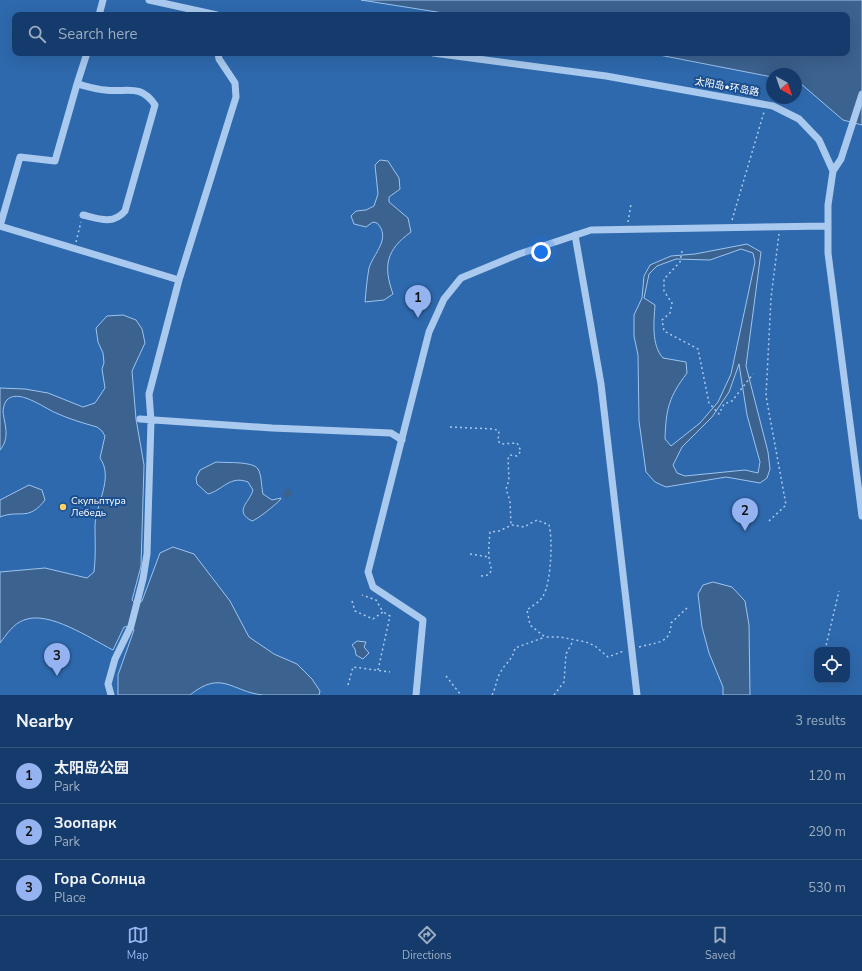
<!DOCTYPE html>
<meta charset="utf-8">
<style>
body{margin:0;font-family:"Nunito Sans","Noto Sans SC",sans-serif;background:#214673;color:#f1f3f6}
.controls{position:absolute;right:12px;bottom:12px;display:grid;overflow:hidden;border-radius:8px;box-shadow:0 4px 16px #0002}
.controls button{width:36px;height:36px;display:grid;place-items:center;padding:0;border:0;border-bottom:1px solid #33557e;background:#143b6b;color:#f1f3f6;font:20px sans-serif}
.compass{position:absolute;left:766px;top:68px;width:36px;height:36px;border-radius:50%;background:#143b6b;box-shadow:0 4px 16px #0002;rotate:140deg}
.you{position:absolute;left:541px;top:252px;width:14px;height:14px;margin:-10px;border:3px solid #fff;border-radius:50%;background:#1a73e8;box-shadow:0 0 0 6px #1a73e833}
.badge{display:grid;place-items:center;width:26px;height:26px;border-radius:50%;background:#95b2f1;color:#111;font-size:13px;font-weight:700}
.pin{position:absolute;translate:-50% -33px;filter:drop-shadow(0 1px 2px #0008)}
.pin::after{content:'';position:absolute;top:21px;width:14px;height:12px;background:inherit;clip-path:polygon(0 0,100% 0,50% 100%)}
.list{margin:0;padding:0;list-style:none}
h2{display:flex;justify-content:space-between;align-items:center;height:52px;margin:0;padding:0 16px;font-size:17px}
h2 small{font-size:13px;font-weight:400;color:#9dadc1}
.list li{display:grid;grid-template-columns:26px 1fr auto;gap:12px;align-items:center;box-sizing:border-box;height:56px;padding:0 16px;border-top:1px solid #33557e}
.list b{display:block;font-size:15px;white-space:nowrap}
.list p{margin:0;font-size:13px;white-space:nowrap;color:#9dadc1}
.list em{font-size:13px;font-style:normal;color:#9dadc1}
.icon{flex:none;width:22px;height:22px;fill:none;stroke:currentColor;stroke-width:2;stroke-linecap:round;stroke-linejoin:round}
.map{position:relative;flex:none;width:862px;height:695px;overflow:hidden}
.search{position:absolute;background:#143b6b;box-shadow:0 4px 16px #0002;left:12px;right:12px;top:12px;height:44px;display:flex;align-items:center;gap:10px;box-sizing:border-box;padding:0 14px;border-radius:8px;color:#9dadc1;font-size:15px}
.sheet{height:220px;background:#143b6b}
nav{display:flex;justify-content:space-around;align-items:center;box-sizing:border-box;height:56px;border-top:1px solid #33557e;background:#143b6b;font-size:11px;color:#9dadc1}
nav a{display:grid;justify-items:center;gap:2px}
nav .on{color:#95b2f1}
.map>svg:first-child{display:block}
.green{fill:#2e69ad;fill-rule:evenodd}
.water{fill:#3c6290;stroke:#9cc4f0;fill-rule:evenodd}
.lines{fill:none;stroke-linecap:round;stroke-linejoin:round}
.canal{stroke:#3c6290;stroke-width:8}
.path{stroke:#a9c9ee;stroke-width:1.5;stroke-dasharray:2 3;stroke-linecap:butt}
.minor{stroke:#a9c9ee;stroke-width:7}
.poi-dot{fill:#ffd166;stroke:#1b4f8f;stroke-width:1.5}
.labels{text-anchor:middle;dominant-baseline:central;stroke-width:4;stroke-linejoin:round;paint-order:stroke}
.street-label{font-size:10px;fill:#fff;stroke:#1b4f8f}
.poi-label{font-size:10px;fill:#fff;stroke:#1b4f8f;text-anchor:start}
</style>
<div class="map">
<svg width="862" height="695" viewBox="0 0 862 695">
<rect width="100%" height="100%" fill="#1b4f8f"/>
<path class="green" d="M 0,0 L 361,0 L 456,15 L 15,15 L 15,53 L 649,53 L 772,77 L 772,98 L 796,98 L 796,82 L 800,83 L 843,120 L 862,125 L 862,695 L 0,695 ZM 817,650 L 847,650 L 847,680 L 817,680 Z"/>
<path class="water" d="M 361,0 L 862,0 L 862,125 L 843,120 L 800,83 L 796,82 L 796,74 L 772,74 L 772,77 L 649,53 L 847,53 L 847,15 L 456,15 Z
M 380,160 L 388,161 L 399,178 L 400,189 L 389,197 L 389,202 L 408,218 L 411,232 C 386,250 383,266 393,294 L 384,300 L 365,302 C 366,291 367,279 369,268 C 373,254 392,238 377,223 L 373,222 L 366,227 L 354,224 L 351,216 L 356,211 L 366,210 L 374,206 L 378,194 L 375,165 Z
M 747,244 L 761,252 L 746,366 L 768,452 L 770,469 L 767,478 L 760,483 L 726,477 L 666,487 L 655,482 L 646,472 L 639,421 L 638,355 L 634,336 L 634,315 L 642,298 L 644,276 L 650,265 L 671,256 L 695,254 ZM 741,249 L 753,253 L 755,262 L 731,374 L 718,402 L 700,423 L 671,446 L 665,439 C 666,408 669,397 687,373 L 686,362 L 663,358 C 651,345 654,321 655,305 L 644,298 L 649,274 L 657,266 L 676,259 L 710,260 ZM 739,364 L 747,415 L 760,462 L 758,473 L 745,470 L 685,476 L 677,473 L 673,465 L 682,447 L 712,417 L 729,392 Z
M 123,315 L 136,320 L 142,329 L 145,343 L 132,371 L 136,419 L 144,465 L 141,566 L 132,600 L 137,605 L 142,601 L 160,553 L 173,547 L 194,554 L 230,601 L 249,637 L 274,654 L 297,664 L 312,679 L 320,691 L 319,695 C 301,695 281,695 263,695 C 232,692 222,669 190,695 L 118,695 L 118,675 L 134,630 L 131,626 L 124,627 L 113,650 C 91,639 49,610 24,620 C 13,624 7,634 0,643 L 0,572 L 45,568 L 87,578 L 94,572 C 96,556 95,541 95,525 C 96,503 114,478 100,458 L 105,436 L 102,431 L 97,427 C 83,423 69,419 56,413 C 44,408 17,387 6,401 C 4,404 3,409 3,412 C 5,426 10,438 0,450 L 0,388 L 25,389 L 48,393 L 83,407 L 95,403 L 105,388 L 102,369 L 104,363 L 103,353 L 98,342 L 96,328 L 107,316 Z
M 216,462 C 226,463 253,461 258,469 C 262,476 261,486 263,494 L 272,500 L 281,498 L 280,500 C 274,506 258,519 252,521 C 233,511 250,502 253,490 L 248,482 C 230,475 223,490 208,494 L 197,484 L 196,478 L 200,470 Z
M 29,485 L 42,490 L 45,500 C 28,522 20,509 0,517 L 0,500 Z
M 713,582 L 732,587 L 745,601 L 749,625 L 750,695 L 723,695 L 723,687 L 709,653 L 702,627 L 698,594 L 703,585 Z
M 357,641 L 366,642 L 364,647 L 369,653 L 363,659 L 356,655 L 355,649 L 352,645 Z"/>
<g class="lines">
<path class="canal" d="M 287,494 L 288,493"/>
<path class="path" d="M 732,220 L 764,112
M 628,222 L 631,204
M 76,242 L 81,222
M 682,251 L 680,262 L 664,279 L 664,291 L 672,303 L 670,313 L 662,320 L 664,331 L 698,349 L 709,403 L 719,414 L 724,404 L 732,401 L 753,374
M 450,427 L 494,429 L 499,431 L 498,441 L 501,444 L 517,443 L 521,451 L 517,456 L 510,455 L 508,459 L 509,480 L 506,489 L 510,501 L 511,525
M 769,521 L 786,505 L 766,396 L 771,298 L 779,234
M 470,554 L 489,557
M 481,576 L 488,575 L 492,570 C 487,558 489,545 490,532 L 499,531 L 512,525 L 524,527 L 537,520 L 549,525 C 553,539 551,584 543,596 C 540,602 532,606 527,610 L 530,625 L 545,637 L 560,637 L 586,642 L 595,646 L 608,657 L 624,651
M 352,601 L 355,611 L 373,619 L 383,612 L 376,600 L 362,595
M 639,647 C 657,642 671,644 671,623 L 687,608
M 825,650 L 839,591
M 378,670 L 390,616 L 383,612
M 446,676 L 461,695
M 348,685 L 353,667 L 390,672
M 492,695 C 496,688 496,680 500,673 C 505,663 513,660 515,648 L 545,637
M 554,695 L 564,682 L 566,654 L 573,641"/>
<path class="minor" d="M 149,0 L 217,15
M 99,15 L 103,0
M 433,53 L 606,76 L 773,106 L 799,119 L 819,140 L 833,171 L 828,205 L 828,253 L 862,516
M 833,171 L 841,159 L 862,94
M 83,215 C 99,219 113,225 125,211 L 155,105 C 140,83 127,93 105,90 C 95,89 86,86 77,84 L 87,53
M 0,226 L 179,280 L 149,394 L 151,421 L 148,520 L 147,554 L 143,579 L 131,626 L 115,659 L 108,684 L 111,695
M 0,226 L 20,157 L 55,161 L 77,84
M 575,235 L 601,384 L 637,695
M 179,280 L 236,97 L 235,83 L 219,59 L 218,53
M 140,419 L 272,428 L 391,433 L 402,440
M 416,695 L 423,620 L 373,587 L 368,572 L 429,332 L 444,299 L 461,278 L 519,254 L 591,230 L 828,226"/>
</g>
<circle class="poi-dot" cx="63" cy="507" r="4"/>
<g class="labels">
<g class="street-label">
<text transform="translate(727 87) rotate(10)">太阳岛•环岛路</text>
</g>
<g class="poi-label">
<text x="71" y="501">Скульптура<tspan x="71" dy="12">Лебедь</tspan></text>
</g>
</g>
</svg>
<div class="controls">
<button><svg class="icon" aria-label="locate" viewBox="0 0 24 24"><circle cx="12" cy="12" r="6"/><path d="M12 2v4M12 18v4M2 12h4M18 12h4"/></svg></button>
</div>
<svg class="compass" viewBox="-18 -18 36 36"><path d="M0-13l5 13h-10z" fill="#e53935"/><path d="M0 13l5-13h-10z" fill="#9dadc1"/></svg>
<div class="you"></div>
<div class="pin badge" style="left:418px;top:318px">1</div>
<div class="pin badge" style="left:745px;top:531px">2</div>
<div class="pin badge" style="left:57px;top:676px">3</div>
<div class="search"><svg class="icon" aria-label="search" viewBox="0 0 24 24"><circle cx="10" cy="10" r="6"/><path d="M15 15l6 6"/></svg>Search here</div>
</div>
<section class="sheet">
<h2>Nearby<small>3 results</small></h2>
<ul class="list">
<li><span class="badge">1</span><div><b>太阳岛公园</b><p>Park</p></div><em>120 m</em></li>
<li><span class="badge">2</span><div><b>Зоопарк</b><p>Park</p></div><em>290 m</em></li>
<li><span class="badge">3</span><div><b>Гора Солнца</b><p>Place</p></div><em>530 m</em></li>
</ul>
</section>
<nav>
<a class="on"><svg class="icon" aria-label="map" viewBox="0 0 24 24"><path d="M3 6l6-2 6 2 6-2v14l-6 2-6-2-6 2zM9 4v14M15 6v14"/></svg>Map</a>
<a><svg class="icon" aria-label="directions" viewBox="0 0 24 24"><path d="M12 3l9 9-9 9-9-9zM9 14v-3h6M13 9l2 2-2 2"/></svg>Directions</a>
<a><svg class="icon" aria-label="saved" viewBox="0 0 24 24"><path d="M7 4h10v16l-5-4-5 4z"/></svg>Saved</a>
</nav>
